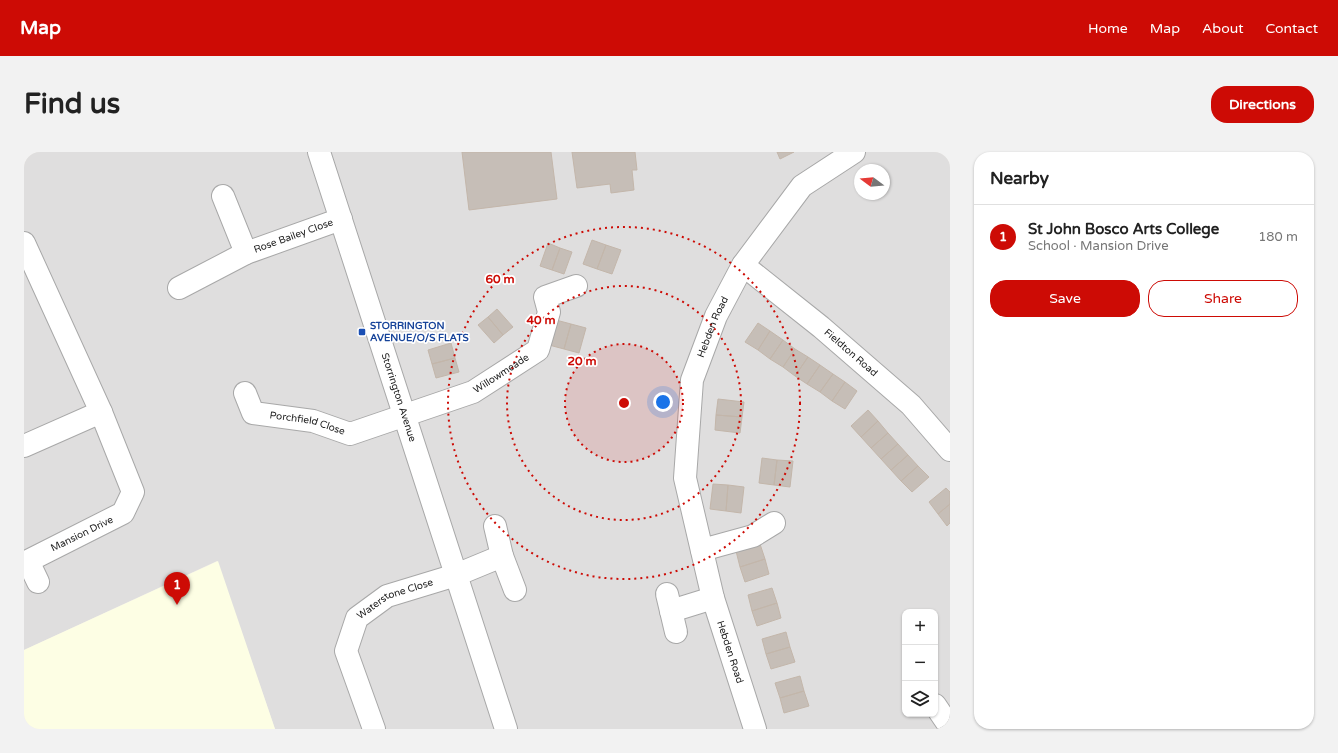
<!DOCTYPE html>
<meta charset="utf-8">
<style>
body{margin:0;font-family:"Varela Round",sans-serif;background:#f2f2f2;color:#222}
.controls{position:absolute;right:12px;bottom:12px;display:grid;overflow:hidden;border-radius:8px;box-shadow:0 1px 3px #0004}
.controls button{width:36px;height:36px;display:grid;place-items:center;padding:0;border:0;border-bottom:1px solid #e0e0e0;background:#fff;color:#222;font:20px sans-serif}
.compass{position:absolute;left:830px;top:12px;width:36px;height:36px;border-radius:50%;background:#fff;box-shadow:0 1px 3px #0004;rotate:286deg}
.you{position:absolute;left:639px;top:250px;width:14px;height:14px;margin:-10px;border:3px solid #fff;border-radius:50%;background:#1a73e8;box-shadow:0 0 0 6px #1a73e833}
.badge{display:grid;place-items:center;width:26px;height:26px;border-radius:50%;background:#cd0b05;color:#fff;font-size:13px;font-weight:700}
.pin{position:absolute;translate:-50% -33px;filter:drop-shadow(0 1px 2px #0008)}
.pin::after{content:'';position:absolute;top:21px;width:14px;height:12px;background:inherit;clip-path:polygon(0 0,100% 0,50% 100%)}
.list{margin:0;padding:0;list-style:none}
h2{display:flex;justify-content:space-between;align-items:center;height:52px;margin:0;padding:0 16px;font-size:17px}
h2 small{font-size:13px;font-weight:400;color:#767676}
.list li{display:grid;grid-template-columns:26px 1fr auto;gap:12px;align-items:center;box-sizing:border-box;height:64px;padding:0 16px;border-top:1px solid #e0e0e0}
.list b{display:block;font-size:15px;white-space:nowrap}
.list p{margin:0;font-size:13px;white-space:nowrap;color:#767676}
.list em{font-size:13px;font-style:normal;color:#767676}
.actions{display:flex;gap:8px;padding:12px 16px}
.actions a{flex:1;padding:9px 0;border:1px solid #cd0b05;border-radius:16px;text-align:center;font-size:14px;color:#cd0b05}
.actions .main{background:#cd0b05;color:#fff}
.icon{flex:none;width:22px;height:22px;fill:none;stroke:currentColor;stroke-width:2;stroke-linecap:round;stroke-linejoin:round}
.map{position:relative;flex:none;width:926px;height:577px;overflow:hidden;border-radius:16px}
header{display:flex;align-items:center;gap:24px;box-sizing:border-box;height:56px;padding:0 20px;background:#cd0b05;color:#fff}
header strong{font-size:19px}
nav{display:flex;gap:22px;margin-inline-start:auto;font-size:14px}
.intro{display:flex;align-items:center;justify-content:space-between;box-sizing:border-box;height:96px;padding:0 24px}
h1{margin:0;font-size:28px}
.button{padding:10px 18px;border-radius:16px;background:#cd0b05;color:#fff;font-size:14px;font-weight:700}
main{display:flex;gap:24px;padding:0 24px}
aside{flex:1;background:#fff;border-radius:16px;box-shadow:0 1px 3px #0004}
.map>svg:first-child{display:block}
.residential{fill:#dfdede;fill-rule:evenodd}
.education{fill:#fdfee4}
.building{fill:#c6beb7;stroke:#c3b6aa}
.lines{fill:none;stroke-linecap:round;stroke-linejoin:round}
.minor-casing{stroke:#a8a8a8;stroke-width:24}
.minor{stroke:#fff;stroke-width:22}
.ring{fill:none;stroke:#cd0b05;stroke-width:2;stroke-dasharray:2 4}
.transit-dot{fill:#1a4fb4;stroke:#fff;stroke-width:1.5}
.labels{text-anchor:middle;dominant-baseline:central;stroke-width:3.5;stroke-linejoin:round;paint-order:stroke}
.street-label{font-size:10px;fill:#212121;stroke:#fff}
.transit-label{font-size:10px;font-weight:bold;fill:#164399;stroke:#fff;text-anchor:start}
.centre{fill:#cd0b05;stroke:#fff;stroke-width:2}
.ring-label{font-size:12px;text-anchor:middle;font-weight:bold;fill:#cd0b05;stroke:#fff;stroke-width:3.5;stroke-linejoin:round;paint-order:stroke}
</style>
<header>
<strong>Map</strong>
<nav><a>Home</a><a>Map</a><a>About</a><a>Contact</a></nav>
</header>
<div class="intro"><h1>Find us</h1><a class="button">Directions</a></div>
<main>
<div class="map">
<svg width="926" height="577" viewBox="0 0 926 577">
<rect width="100%" height="100%" fill="#f1eee8"/>
<path class="residential" d="M 0,0 L 926,0 L 926,577 L 251,577 L 193,409 L 0,498 ZM 836,18 L 860,18 L 860,42 L 836,42 ZM 881,460 L 911,460 L 911,562 L 881,562 Z"/>
<path class="education" d="M 194,409 L 251,577 L 0,577 L 0,498 Z"/>
<path class="building" d="M 438,0 L 527,0 L 533,47 L 445,58 Z
M 548,0 L 611,0 L 613,18 L 608,18 L 610,38 L 587,41 L 586,32 L 553,36 Z
M 753,0 L 770,0 L 756,7 Z
M 568,88 L 582,93 L 573,117 L 559,112 Z
M 524,91 L 536,96 L 528,118 L 516,114 Z
M 582,93 L 597,98 L 588,122 L 573,117 Z
M 536,96 L 548,100 L 540,122 L 528,118 Z
M 473,157 L 489,175 L 479,183 L 464,165 Z
M 464,165 L 479,183 L 470,191 L 454,173 Z
M 532,168 L 547,172 L 540,197 L 525,193 Z
M 734,171 L 746,179 L 734,198 L 721,190 Z
M 547,172 L 562,176 L 555,201 L 540,197 Z
M 746,179 L 759,188 L 746,207 L 734,198 Z
M 759,188 L 771,197 L 759,215 L 746,207 Z
M 427,191 L 431,206 L 408,212 L 404,198 Z
M 771,197 L 784,205 L 771,224 L 759,215 Z
M 784,205 L 796,213 L 783,232 L 771,224 Z
M 431,206 L 435,220 L 412,226 L 408,212 Z
M 796,213 L 809,222 L 796,240 L 783,232 Z
M 809,222 L 821,230 L 808,249 L 796,240 Z
M 821,230 L 833,239 L 821,257 L 808,249 Z
M 694,247 L 720,250 L 718,265 L 692,263 Z
M 844,258 L 854,269 L 837,285 L 827,274 Z
M 692,263 L 718,265 L 716,281 L 691,278 Z
M 854,269 L 864,281 L 847,296 L 837,285 Z
M 864,281 L 874,292 L 857,307 L 847,296 Z
M 874,292 L 884,303 L 867,318 L 857,307 Z
M 884,303 L 894,314 L 877,329 L 867,318 Z
M 738,306 L 753,308 L 750,333 L 735,331 Z
M 753,308 L 769,309 L 766,335 L 750,333 Z
M 894,314 L 905,325 L 888,340 L 877,329 Z
M 689,332 L 704,333 L 702,359 L 686,357 Z
M 704,333 L 720,335 L 717,361 L 702,359 Z
M 922,336 L 926,340 L 926,352 L 914,362 L 905,350 Z
M 926,352 L 926,371 L 923,374 L 914,362 Z
M 736,392 L 741,407 L 716,415 L 712,399 Z
M 741,407 L 745,422 L 721,430 L 716,415 Z
M 748,436 L 753,451 L 728,459 L 724,443 Z
M 753,451 L 757,466 L 733,474 L 728,459 Z
M 762,480 L 766,495 L 742,502 L 738,487 Z
M 766,495 L 771,510 L 747,517 L 742,502 Z
M 776,524 L 780,539 L 756,546 L 751,531 Z
M 780,539 L 785,554 L 760,561 L 756,546 Z"/>
<g class="lines">
<g class="minor-casing">
<g id="minor">
<path id="s1" d="M 295,0 L 482,577"/>
<path d="M 199,44 L 222,101"/>
<path d="M 0,91 L 77,260 L 109,340 L 99,361 L 4,409 L 14,430"/>
<path id="s2" d="M 719,113 L 797,175 L 887,253 L 926,298"/>
<path id="s3" d="M 155,136 L 222,101 L 317,67"/>
<path id="s4" d="M 221,241 L 229,261 L 289,269 L 326,282 L 449,240 L 514,198 L 525,160 L 521,145 L 552,134"/>
<path d="M 0,294 L 77,260"/>
<path d="M 471,374 L 478,404"/>
<path d="M 678,398 L 729,384 L 750,371"/>
<path d="M 643,442 L 652,480"/>
<path d="M 647,459 L 689,446"/>
<path d="M 911,553 L 926,575"/>
<path id="s5" d="M 350,577 L 322,499 L 333,466 L 363,444 L 432,423 L 478,404 L 491,438"/>
<path id="s6" d="M 731,577 L 689,446 L 661,326 L 668,228 L 692,164 L 719,113 L 778,34 L 830,0"/>
</g>
</g>
<use href="#minor" class="minor"/>
</g>
<circle cx="600" cy="251" r="59" fill="#cd0b05" fill-opacity=".12"/>
<g class="ring">
<circle cx="600" cy="251" r="59"/>
<circle cx="600" cy="251" r="117"/>
<circle cx="600" cy="251" r="176"/>
</g>
<rect class="transit-dot" x="334" y="176" width="8" height="8" rx="2"/>
<g class="labels">
<g class="street-label">
<text stroke="none"><textPath href="#s3" startOffset="126">Rose Bailey Close</textPath></text>
<text stroke="none"><textPath href="#s6" startOffset="416">Hebden Road</textPath></text>
<text stroke="none"><textPath href="#s2" startOffset="139">Fieldton Road</textPath></text>
<text stroke="none"><textPath href="#s4" startOffset="285">Willowmeade</textPath></text>
<text stroke="none"><textPath href="#s1" startOffset="258">Storrington Avenue</textPath></text>
<text stroke="none"><textPath href="#s4" startOffset="77">Porchfield Close</textPath></text>
<text transform="translate(58 382) rotate(-26)">Mansion Drive</text>
<text stroke="none"><textPath href="#s5" startOffset="161">Waterstone Close</textPath></text>
<text transform="translate(706 500) rotate(72)">Hebden Road</text>
</g>
<g class="transit-label">
<text x="346" y="174">STORRINGTON<tspan x="346" dy="12">AVENUE/O/S FLATS</tspan></text>
</g>
</g>
<circle cx="600" cy="251" r="6" class="centre"/>
<g class="ring-label">
<text x="476" y="131">60 m</text>
<text x="517" y="172">40 m</text>
<text x="558" y="213">20 m</text>
</g>
</svg>
<div class="controls">
<button>+</button>
<button>−</button>
<button><svg class="icon" aria-label="layers" viewBox="0 0 24 24"><path d="M12 4l9 5-9 5-9-5zM3 14l9 5 9-5"/></svg></button>
</div>
<svg class="compass" viewBox="-18 -18 36 36"><path d="M0-13l5 13h-10z" fill="#e53935"/><path d="M0 13l5-13h-10z" fill="#767676"/></svg>
<div class="you"></div>
<div class="pin badge" style="left:153px;top:453px">1</div>
</div>
<aside>
<h2>Nearby<small></small></h2>
<ul class="list">
<li><span class="badge">1</span><div><b>St John Bosco Arts College</b><p>School · Mansion Drive</p></div><em>180 m</em></li>
</ul>
<div class="actions"><a class="main">Save</a><a>Share</a></div>
</aside>
</main>
